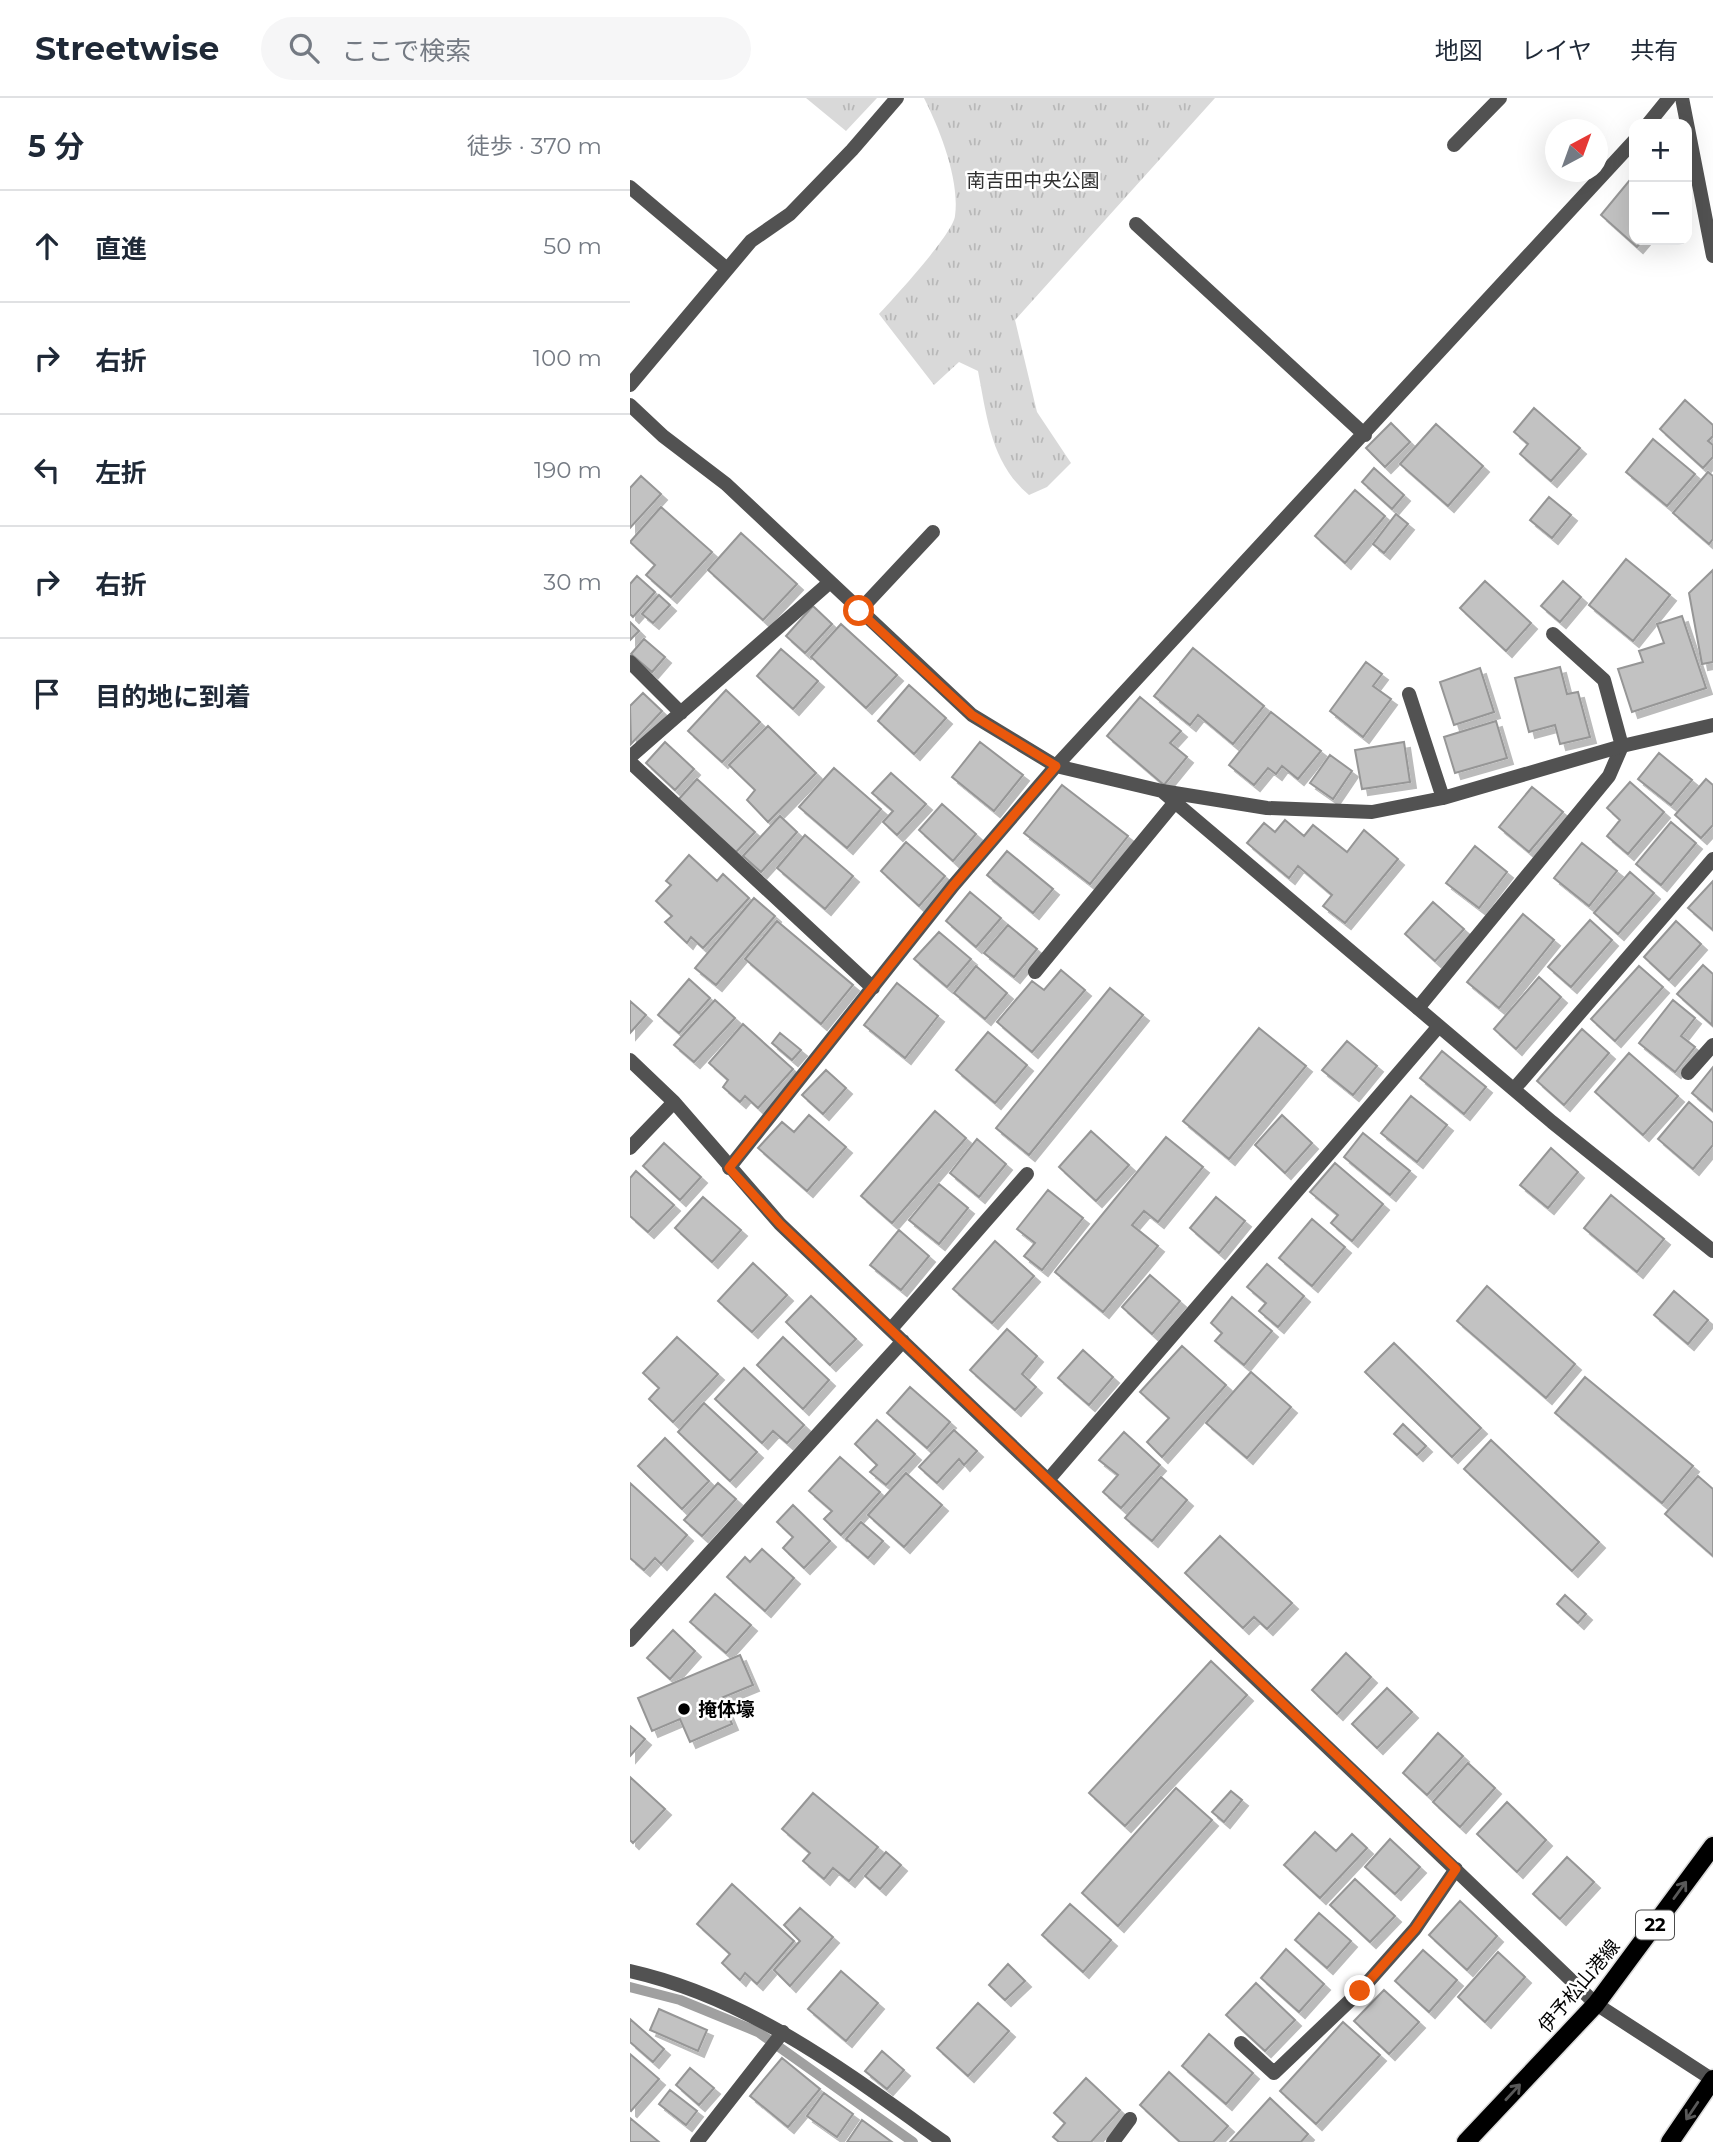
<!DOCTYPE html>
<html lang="ja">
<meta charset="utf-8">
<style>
body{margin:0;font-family:Montserrat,"Noto Sans JP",sans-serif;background:#f6f6f7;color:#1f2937}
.controls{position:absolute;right:21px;top:21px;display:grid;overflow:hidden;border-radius:14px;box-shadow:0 7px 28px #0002}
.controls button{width:63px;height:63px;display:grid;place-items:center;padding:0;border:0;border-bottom:2px solid #e0e1e3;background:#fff;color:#1f2937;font:35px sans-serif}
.compass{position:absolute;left:915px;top:21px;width:63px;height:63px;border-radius:50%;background:#fff;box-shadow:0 7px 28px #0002;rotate:41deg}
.stop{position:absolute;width:21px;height:21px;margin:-16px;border:5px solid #ea580c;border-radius:50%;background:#fff}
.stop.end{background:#ea580c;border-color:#fff;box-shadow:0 2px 7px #0008}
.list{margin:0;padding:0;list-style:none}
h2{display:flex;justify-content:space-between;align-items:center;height:91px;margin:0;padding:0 28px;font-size:30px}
h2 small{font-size:23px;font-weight:400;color:#747a83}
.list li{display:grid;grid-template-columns:46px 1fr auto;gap:21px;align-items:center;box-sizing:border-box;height:112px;padding:0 28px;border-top:2px solid #e0e1e3}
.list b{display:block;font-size:26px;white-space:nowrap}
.list em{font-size:23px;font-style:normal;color:#747a83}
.icon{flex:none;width:38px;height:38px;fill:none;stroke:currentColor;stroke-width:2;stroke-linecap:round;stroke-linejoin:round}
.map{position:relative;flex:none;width:1083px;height:2044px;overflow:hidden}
header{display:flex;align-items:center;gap:42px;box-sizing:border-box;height:98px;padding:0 35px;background:#fff;border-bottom:2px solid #e0e1e3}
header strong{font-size:33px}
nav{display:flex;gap:38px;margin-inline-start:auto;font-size:24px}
.search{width:490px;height:63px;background:#f6f6f7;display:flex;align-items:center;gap:18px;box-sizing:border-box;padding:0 24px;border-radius:38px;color:#747a83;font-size:26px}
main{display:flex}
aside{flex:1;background:#fff}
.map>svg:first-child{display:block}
.park{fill:url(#park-tufts)}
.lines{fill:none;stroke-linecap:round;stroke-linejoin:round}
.stream{stroke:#a0a0a0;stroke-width:10}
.building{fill:#c2c2c2;stroke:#969696;stroke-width:2;filter:url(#shadow)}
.primary-casing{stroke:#dbdbdb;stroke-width:21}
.lane{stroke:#525252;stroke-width:14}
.street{stroke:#525252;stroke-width:14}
.primary{stroke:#000;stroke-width:18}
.oneway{stroke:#595959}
.route{stroke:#ea580c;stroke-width:9}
.poi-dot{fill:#000;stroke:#fff;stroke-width:2.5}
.labels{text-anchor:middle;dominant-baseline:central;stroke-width:5;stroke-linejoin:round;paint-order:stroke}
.shield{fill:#fff;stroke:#4c4c4c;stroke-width:2}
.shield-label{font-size:18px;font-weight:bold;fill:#000}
.park-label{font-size:19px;fill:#303030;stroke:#fff}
.poi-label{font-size:19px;font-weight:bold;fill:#000;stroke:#fff;text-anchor:start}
.street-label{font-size:19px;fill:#000;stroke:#fff}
</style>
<header>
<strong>Streetwise</strong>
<div class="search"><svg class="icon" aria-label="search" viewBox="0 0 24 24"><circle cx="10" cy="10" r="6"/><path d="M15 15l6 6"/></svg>ここで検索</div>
<nav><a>地図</a><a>レイヤ</a><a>共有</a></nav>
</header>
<main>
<aside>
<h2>5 分<small>徒歩 · 370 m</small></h2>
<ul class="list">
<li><svg class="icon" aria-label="ahead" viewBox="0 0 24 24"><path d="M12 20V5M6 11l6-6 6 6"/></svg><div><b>直進</b></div><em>50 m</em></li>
<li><svg class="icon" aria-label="right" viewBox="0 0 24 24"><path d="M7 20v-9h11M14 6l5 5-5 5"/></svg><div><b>右折</b></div><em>100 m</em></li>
<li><svg class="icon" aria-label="left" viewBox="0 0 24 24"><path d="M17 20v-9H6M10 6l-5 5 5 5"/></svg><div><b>左折</b></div><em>190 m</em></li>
<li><svg class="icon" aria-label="right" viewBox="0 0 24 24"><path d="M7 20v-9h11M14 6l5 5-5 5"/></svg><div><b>右折</b></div><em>30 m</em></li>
<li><svg class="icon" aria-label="arrive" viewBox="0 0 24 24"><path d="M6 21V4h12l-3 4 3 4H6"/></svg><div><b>目的地に到着</b></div></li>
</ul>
</aside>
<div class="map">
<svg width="1083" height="2044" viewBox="0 0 1083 2044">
<defs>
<pattern id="park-tufts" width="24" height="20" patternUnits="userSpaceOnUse" patternTransform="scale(1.75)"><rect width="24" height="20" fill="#d9d9d9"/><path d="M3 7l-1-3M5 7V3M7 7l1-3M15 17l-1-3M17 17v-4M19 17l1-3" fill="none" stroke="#b8b8b8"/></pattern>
<filter id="shadow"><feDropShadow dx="6" dy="6" stdDeviation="0" flood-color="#0004"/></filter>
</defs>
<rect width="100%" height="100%" fill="#fff"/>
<path class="park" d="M 176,0 L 247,0 L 216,33 Z
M 294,0 L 585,0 L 385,222 L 407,314 L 441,365 L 417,389 L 399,397 C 361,365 357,319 348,273 L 329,264 L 304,287 L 249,216 C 264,200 323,136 325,118 C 330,82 310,32 294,0 Z"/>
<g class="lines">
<path class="stream" d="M 0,1889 L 50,1902 L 128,1934 L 283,2044"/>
</g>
<path class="building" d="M 1004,77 L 1004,142 L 1013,142 L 1007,149 L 971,117 Z
M 1055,302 L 1083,327 L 1083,338 L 1078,343 L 1083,347 L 1083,359 L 1073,370 L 1030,331 Z
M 904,310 L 950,350 L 921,383 L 890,356 L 898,346 L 884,334 Z
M 761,325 L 780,344 L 755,369 L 736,350 Z
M 806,326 L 853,368 L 818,408 L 770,366 Z
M 1023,341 L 1065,376 L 1037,408 L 996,374 Z
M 744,370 L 774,397 L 762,411 L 732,384 Z
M 1078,374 L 1083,378 L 1083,441 L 1079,446 L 1043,415 Z
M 11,378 L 31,396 L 0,430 L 0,390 Z
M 725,392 L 755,418 L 715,465 L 685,438 Z
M 919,399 L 941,417 L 922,440 L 900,422 Z
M 31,409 L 82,454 L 41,499 L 16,477 L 25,467 L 0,444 Z
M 766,416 L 778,426 L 754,455 L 743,446 Z
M 111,435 L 167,486 L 133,522 L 78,472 Z
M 996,461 L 1040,497 L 1003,543 L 959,507 Z
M 1083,472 L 1083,564 L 1072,566 L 1059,495 Z
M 7,478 L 25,494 L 3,519 L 0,516 L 0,486 Z
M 855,483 L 901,525 L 876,553 L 830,510 Z
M 933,483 L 951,499 L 930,524 L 911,508 Z
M 29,497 L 40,507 L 23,525 L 12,516 Z
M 183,508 L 202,526 L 175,555 L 156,538 Z
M 1052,518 L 1076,590 L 1002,614 L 988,571 L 1013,564 L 1009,553 L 1034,545 L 1027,526 Z
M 0,524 L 9,533 L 0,542 Z
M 211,526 L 267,577 L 236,610 L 181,559 Z
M 14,541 L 35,559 L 22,574 L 1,556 Z
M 563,550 L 634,608 L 603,646 L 568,617 L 560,627 L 524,598 Z
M 151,551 L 188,583 L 163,611 L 127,578 Z
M 736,564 L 752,576 L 743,588 L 761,601 L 733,639 L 700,613 Z
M 930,569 L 937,596 L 948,594 L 960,639 L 930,646 L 925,627 L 899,634 L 885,580 Z
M 850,570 L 864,614 L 824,627 L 810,584 Z
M 279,587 L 316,620 L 284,656 L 248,623 Z
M 96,592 L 130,624 L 92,664 L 58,633 Z
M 13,595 L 32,613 L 1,646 L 0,608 Z
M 510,599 L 551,633 L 540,645 L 557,659 L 534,687 L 477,638 Z
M 641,614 L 691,653 L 668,681 L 652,668 L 646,676 L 638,670 L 624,687 L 599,667 Z
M 866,623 L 877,660 L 825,675 L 814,639 Z
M 138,628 L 186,675 L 138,724 L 117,702 L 125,692 L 99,667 Z
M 35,644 L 64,671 L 45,692 L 16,665 Z
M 350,644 L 393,677 L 364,713 L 322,679 Z
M 774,644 L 780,684 L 732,691 L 725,652 Z
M 1029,655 L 1062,682 L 1041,707 L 1008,681 Z
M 700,657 L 722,673 L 703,701 L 680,685 Z
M 204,670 L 251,711 L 217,750 L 169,709 Z
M 261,675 L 296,706 L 267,737 L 253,724 L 263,713 L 242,695 Z
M 67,681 L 125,734 L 106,754 L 48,702 Z
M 1076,681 L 1083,687 L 1083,727 L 1071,740 L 1045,717 Z
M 1000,684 L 1034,714 L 998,756 L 977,738 L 990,722 L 977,710 Z
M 432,687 L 498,738 L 460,786 L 394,735 Z
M 902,689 L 933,714 L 899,754 L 869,729 Z
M 312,706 L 346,736 L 323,763 L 289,732 Z
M 150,718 L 167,734 L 131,774 L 113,758 Z
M 655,722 L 674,738 L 683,727 L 717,754 L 734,732 L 768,761 L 715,825 L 693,808 L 702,797 L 668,768 L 659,780 L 617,745 L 634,725 L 645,734 Z
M 1041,724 L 1066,745 L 1031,787 L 1006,766 Z
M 175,737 L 223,778 L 195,811 L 147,770 Z
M 276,744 L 315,778 L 289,808 L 251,773 Z
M 952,745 L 987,773 L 959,808 L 924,780 Z
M 845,748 L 877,774 L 849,810 L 816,785 Z
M 377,753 L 423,791 L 403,815 L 357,777 Z
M 59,757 L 87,783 L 93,776 L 119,800 L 73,850 L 61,839 L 57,845 L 35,824 L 42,818 L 26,803 L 41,787 L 36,783 Z
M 1000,774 L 1024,795 L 988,836 L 964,815 Z
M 1083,783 L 1083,832 L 1058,810 Z
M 340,794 L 371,820 L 346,849 L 316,823 Z
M 124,800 L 145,818 L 86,887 L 65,870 Z
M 803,804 L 834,831 L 805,863 L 775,836 Z
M 893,816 L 924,842 L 869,910 L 837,884 Z
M 960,822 L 982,842 L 941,889 L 918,869 Z
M 147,823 L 223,887 L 191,926 L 115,861 Z
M 1046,823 L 1071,846 L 1039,882 L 1014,859 Z
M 378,827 L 407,851 L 384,879 L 354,855 Z
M 309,834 L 341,861 L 317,889 L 284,861 Z
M 1073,867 L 1083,876 L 1082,927 L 1047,896 Z
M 346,868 L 377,895 L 355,921 L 324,895 Z
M 1009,868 L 1033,889 L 985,943 L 961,921 Z
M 431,872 L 455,892 L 402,954 L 367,924 L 402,883 L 414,892 Z
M 909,879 L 931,899 L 886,951 L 864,931 Z
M 59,881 L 80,900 L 49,935 L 28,917 Z
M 267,885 L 308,918 L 275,960 L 234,927 Z
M 480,890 L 513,917 L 399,1057 L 366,1030 Z
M 85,902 L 105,920 L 64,964 L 44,947 Z
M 1043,902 L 1065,920 L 1051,938 L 1065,949 L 1045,974 L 1009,945 Z
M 0,903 L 16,917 L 0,935 Z
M 113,926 L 163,971 L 128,1010 L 115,998 L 110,1004 L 93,989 L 98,982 L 79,965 Z
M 629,930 L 676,968 L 599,1061 L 553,1023 Z
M 952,931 L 979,955 L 934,1007 L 907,983 Z
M 358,934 L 397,967 L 365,1005 L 326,972 Z
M 150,935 L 171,952 L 162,962 L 142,945 Z
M 717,943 L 747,968 L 723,997 L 692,972 Z
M 812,953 L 856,989 L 834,1016 L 790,980 Z
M 999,955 L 1048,998 L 1013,1037 L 965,994 Z
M 1083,969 L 1083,1013 L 1062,995 Z
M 196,972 L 216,990 L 193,1016 L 172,997 Z
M 781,998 L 817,1027 L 787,1064 L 751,1035 Z
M 1059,1004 L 1083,1025 L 1083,1047 L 1063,1071 L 1028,1041 Z
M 305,1013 L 336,1040 L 262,1125 L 231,1098 Z
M 179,1017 L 216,1049 L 177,1093 L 128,1050 L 152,1024 L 164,1034 Z
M 652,1017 L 682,1045 L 655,1075 L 625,1047 Z
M 461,1033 L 499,1067 L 466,1103 L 429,1069 Z
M 733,1035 L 780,1073 L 760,1097 L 714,1059 Z
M 536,1039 L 573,1069 L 528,1124 L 514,1113 L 502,1127 L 528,1148 L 473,1214 L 425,1174 Z
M 347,1041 L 376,1066 L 349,1099 L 320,1075 Z
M 34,1045 L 71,1079 L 50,1102 L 13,1068 Z
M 921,1050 L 948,1074 L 918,1110 L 890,1087 Z
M 705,1065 L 753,1106 L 722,1143 L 701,1125 L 708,1117 L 680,1094 Z
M 6,1073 L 44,1107 L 18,1134 L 0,1118 L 0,1080 Z
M 309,1086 L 338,1110 L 309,1146 L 279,1122 Z
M 418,1092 L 453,1120 L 412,1172 L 394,1158 L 405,1145 L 387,1131 Z
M 981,1097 L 1034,1141 L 1007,1174 L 954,1130 Z
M 73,1099 L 111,1132 L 82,1164 L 45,1130 Z
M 586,1099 L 615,1123 L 589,1155 L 560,1130 Z
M 682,1121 L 715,1149 L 682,1188 L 649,1160 Z
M 269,1132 L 299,1158 L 271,1192 L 240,1167 Z
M 365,1143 L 404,1178 L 362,1225 L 323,1191 Z
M 123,1165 L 157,1197 L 122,1234 L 88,1203 Z
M 637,1166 L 674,1198 L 648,1229 L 629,1213 L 636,1205 L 617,1189 Z
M 520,1177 L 550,1203 L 522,1236 L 492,1209 Z
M 857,1188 L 945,1266 L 916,1300 L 827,1223 Z
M 1044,1193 L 1078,1222 L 1058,1246 L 1024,1217 Z
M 181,1198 L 226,1241 L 200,1267 L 156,1224 Z
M 602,1199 L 642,1233 L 614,1267 L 585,1243 L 592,1235 L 581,1225 Z
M 377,1231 L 407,1258 L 392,1276 L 406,1289 L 385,1312 L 340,1272 Z
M 47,1239 L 88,1276 L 43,1324 L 19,1301 L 29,1290 L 13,1275 Z
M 153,1239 L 199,1282 L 173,1311 L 127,1267 Z
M 764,1245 L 851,1330 L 822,1359 L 735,1274 Z
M 552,1248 L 596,1287 L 532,1359 L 517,1344 L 539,1320 L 510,1294 Z
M 453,1252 L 483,1279 L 459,1307 L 428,1280 Z
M 114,1270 L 174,1327 L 157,1345 L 143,1333 L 132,1345 L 85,1301 Z
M 621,1274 L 661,1309 L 617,1360 L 576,1325 Z
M 955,1279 L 1063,1368 L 1032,1405 L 925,1315 Z
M 280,1289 L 320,1324 L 297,1350 L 257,1315 Z
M 74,1305 L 127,1354 L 100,1383 L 48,1334 Z
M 247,1322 L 285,1356 L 256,1387 L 240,1374 L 247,1367 L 225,1346 Z
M 773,1326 L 796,1348 L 787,1357 L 764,1336 Z
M 324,1332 L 347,1353 L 334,1367 L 329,1361 L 307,1385 L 289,1369 Z
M 494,1334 L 530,1367 L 491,1410 L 473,1394 L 488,1377 L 469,1362 Z
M 35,1340 L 79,1383 L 52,1411 L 8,1368 Z
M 861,1342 L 969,1444 L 942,1473 L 834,1371 Z
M 210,1359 L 250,1394 L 211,1437 L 194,1421 L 202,1413 L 179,1393 Z
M 276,1375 L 312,1407 L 274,1449 L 238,1417 Z
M 1068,1378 L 1083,1391 L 1083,1458 L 1035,1416 Z
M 531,1379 L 557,1402 L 522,1443 L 495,1420 Z
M 0,1385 L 57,1437 L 31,1466 L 25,1460 L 14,1472 L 0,1460 Z
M 88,1385 L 106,1401 L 72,1438 L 54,1422 Z
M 163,1407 L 200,1443 L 174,1470 L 153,1450 L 163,1439 L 147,1424 Z
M 231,1424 L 253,1443 L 238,1460 L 216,1441 Z
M 590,1438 L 662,1505 L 637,1531 L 624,1519 L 613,1530 L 555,1475 Z
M 132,1451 L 164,1480 L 135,1513 L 97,1479 L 115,1459 L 120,1464 Z
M 85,1496 L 121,1527 L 96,1555 L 60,1524 Z
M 935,1497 L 956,1516 L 948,1525 L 927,1506 Z
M 43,1532 L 65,1553 L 40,1581 L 17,1560 Z
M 716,1555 L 741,1579 L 707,1616 L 682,1592 Z
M 110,1557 L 123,1587 L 91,1600 L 102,1626 L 60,1644 L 50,1621 L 22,1633 L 8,1600 Z
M 581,1563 L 617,1597 L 495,1728 L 459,1695 Z
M 757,1590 L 782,1614 L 747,1650 L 722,1626 Z
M 0,1628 L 15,1641 L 0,1658 Z
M 808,1635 L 833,1658 L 797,1697 L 773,1675 Z
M 838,1665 L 865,1690 L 830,1729 L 803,1704 Z
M 0,1679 L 35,1711 L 3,1745 L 0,1742 Z
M 546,1690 L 582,1722 L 488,1828 L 452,1795 Z
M 601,1693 L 612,1702 L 594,1724 L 582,1714 Z
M 183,1695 L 248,1749 L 219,1783 L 203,1770 L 194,1781 L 173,1763 L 180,1755 L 152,1731 Z
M 877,1704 L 916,1742 L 887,1774 L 847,1736 Z
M 685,1734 L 706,1753 L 722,1736 L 737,1750 L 690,1800 L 654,1767 Z
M 760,1741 L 790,1769 L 765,1796 L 735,1769 Z
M 256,1754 L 271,1767 L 250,1791 L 235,1778 Z
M 937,1759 L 964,1784 L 930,1821 L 903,1796 Z
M 725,1781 L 765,1818 L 740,1844 L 700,1807 Z
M 102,1786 L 164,1843 L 127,1886 L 115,1875 L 110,1882 L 92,1865 L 100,1856 L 67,1826 Z
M 830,1803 L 867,1838 L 837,1872 L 799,1837 Z
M 440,1806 L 481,1842 L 453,1874 L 412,1837 Z
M 170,1810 L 203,1839 L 160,1888 L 144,1872 L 170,1843 L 154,1827 Z
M 689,1815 L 721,1843 L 697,1870 L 665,1842 Z
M 656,1851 L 694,1886 L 669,1914 L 631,1880 Z
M 793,1852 L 827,1882 L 799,1914 L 765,1883 Z
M 868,1854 L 895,1879 L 855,1924 L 828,1899 Z
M 378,1866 L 395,1883 L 375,1902 L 359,1887 Z
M 211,1873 L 248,1905 L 216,1943 L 178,1911 Z
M 626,1885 L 665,1922 L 635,1953 L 596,1917 Z
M 754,1892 L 789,1924 L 759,1956 L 724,1923 Z
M 348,1905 L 379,1933 L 338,1978 L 307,1950 Z
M 29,1911 L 77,1932 L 68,1953 L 20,1932 Z
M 0,1921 L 34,1951 L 23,1964 L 0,1944 Z
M 713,1924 L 750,1957 L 686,2026 L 650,1993 Z
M 579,1936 L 623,1975 L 596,2006 L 552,1968 Z
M 252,1953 L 274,1972 L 257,1991 L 235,1973 Z
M 0,1956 L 29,1981 L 1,2013 L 0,2012 Z
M 152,1960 L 190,1991 L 158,2029 L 120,1998 Z
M 60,1970 L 84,1990 L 69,2007 L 46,1987 Z
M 539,1974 L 598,2028 L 583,2044 L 550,2044 L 510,2007 Z
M 456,1980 L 490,2012 L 461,2044 L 429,2044 L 423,2039 L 435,2025 L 424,2015 Z
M 40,1992 L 67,2013 L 56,2027 L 29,2006 Z
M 194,1995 L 223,2016 L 207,2039 L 177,2018 Z
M 640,2000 L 678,2036 L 671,2044 L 600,2044 Z
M 0,2020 L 29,2044 L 0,2044 Z
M 232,2022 L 262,2044 L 217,2044 Z"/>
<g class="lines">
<g class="primary-casing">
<path id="primary" d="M 836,2044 L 966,1906 L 1083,1748
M 1040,2044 L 1083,1981"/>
</g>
<path class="lane" d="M 788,910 L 979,678 L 992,648"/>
<path class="street" d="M 1052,0 L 1083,158
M 1018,26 L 1039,0
M 824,47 L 870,0
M 0,89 L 97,171
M 506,126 L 735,337
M 0,287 L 121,143 L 160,116 L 222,52 L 267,0
M 0,307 L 33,338 L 96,386 L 342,617 L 426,668 L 532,693 L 637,710 L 742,714 L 813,700 L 992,648 L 1083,627
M 229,513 L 303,434
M 923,536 L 974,582 L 992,648
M 0,564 L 51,615
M 779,596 L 813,700
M 0,659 L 199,485
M 0,664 L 243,890
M 533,694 L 922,1024 L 1083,1153
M 405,874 L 545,704
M 0,962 L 44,1004 L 150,1126 L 966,1906 L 1083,1982
M 1058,975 L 1083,947
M 884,991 L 1083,761
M 0,1050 L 44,1004
M 99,1070 L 323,788 L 426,668 L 1004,43
M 261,1231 L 397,1076
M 418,1382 L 809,928
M 0,1542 L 273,1243
M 0,1873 C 120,1900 216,1974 314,2044
M 611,1945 L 644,1975 L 730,1893 L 785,1831 L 826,1771
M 67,2044 L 153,1934
M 483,2044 L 500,2021"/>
<use href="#primary" class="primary"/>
</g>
<defs><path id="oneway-shaft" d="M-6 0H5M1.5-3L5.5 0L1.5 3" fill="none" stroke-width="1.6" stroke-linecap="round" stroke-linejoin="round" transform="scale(1.75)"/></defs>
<g class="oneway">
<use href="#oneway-shaft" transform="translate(1050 1792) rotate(-54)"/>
<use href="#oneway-shaft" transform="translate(883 1994) rotate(-47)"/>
<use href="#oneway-shaft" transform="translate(1062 2013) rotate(124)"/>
</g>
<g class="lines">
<path class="route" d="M 229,513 L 342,617 L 426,668 L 323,788 L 99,1070 L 150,1126 L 826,1771 L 785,1831 L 730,1893"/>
</g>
<circle class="poi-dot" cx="54" cy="1611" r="7"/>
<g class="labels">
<rect class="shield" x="1006" y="1812.5" width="38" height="29" rx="5"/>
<g class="shield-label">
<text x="1025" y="1827">22</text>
</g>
<g class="park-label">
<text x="403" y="82">南吉田中央公園</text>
</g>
<g class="poi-label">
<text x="68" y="1611">掩体壕</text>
</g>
<g class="street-label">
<text transform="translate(949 1888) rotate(-50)">伊予松山港線</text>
</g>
</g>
</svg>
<div class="controls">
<button>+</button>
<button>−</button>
</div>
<svg class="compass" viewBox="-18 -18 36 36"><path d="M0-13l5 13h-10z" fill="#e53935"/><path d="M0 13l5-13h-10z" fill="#747a83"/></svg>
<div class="stop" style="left:229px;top:513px"></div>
<div class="stop end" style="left:730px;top:1893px"></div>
</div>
</main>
